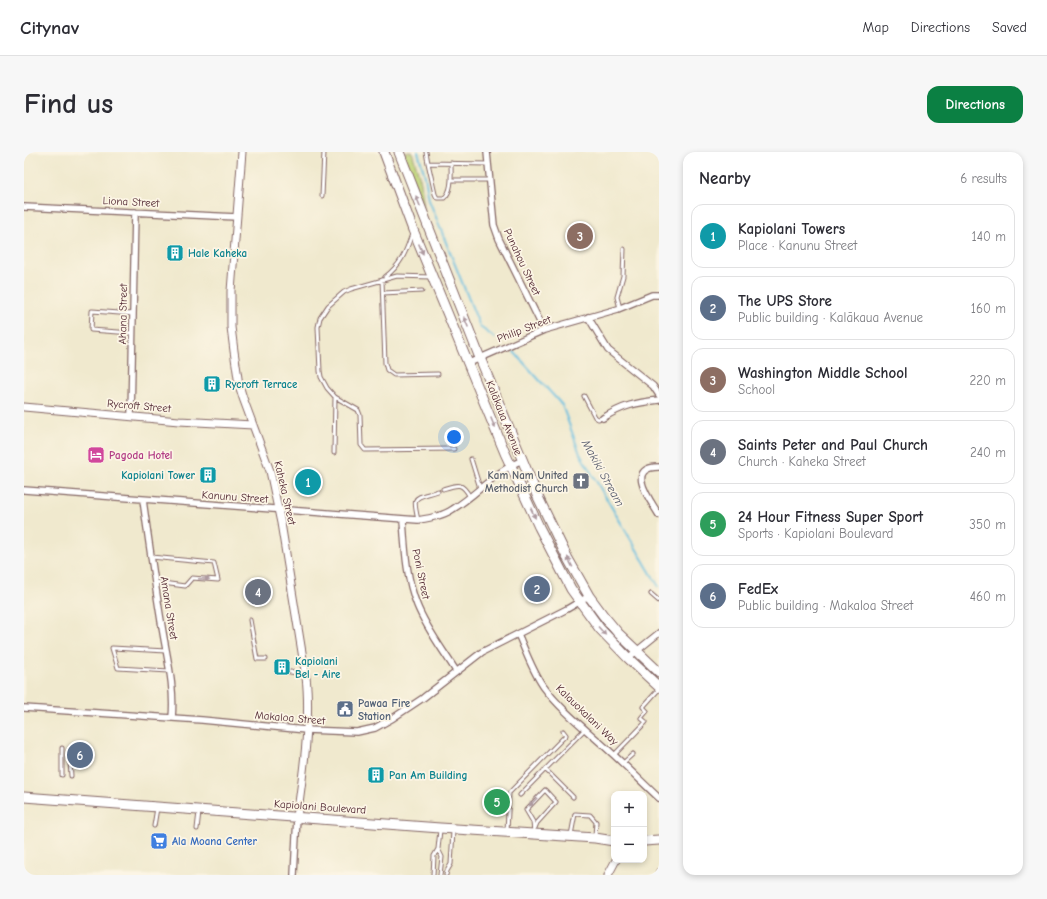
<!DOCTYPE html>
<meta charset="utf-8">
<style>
body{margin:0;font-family:"Comic Neue",sans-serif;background:#f7f7f7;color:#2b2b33}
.controls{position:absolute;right:12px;bottom:12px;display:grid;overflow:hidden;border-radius:8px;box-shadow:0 2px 6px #0003}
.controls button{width:36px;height:36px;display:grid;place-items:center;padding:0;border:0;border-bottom:1px solid #e1e1e2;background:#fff;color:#2b2b33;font:20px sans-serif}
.you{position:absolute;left:430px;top:285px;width:14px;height:14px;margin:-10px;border:3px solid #fff;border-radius:50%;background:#1a73e8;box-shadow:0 0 0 6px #1a73e833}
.badge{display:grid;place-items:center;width:26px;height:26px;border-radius:50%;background:#0b8043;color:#fff;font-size:13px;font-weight:700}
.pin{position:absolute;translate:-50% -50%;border:2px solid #fff;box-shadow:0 1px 4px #0006}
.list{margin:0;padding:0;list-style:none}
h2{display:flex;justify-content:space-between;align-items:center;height:52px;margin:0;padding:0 16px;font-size:17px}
h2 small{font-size:13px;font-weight:400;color:#7c7c81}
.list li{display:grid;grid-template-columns:26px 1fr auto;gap:12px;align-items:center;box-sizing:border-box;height:64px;margin:0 8px 8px;padding:0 8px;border:1px solid #e1e1e2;border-radius:12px}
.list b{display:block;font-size:15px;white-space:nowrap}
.list p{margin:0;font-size:13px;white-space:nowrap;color:#7c7c81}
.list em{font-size:13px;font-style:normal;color:#7c7c81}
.map{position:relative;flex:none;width:635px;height:723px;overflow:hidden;border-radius:12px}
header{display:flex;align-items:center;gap:24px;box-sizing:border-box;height:56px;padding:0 20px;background:#fff;border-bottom:1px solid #e1e1e2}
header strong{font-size:19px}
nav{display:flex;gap:22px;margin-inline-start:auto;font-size:14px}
.intro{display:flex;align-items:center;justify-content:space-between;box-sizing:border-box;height:96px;padding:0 24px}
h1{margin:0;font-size:28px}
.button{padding:10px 18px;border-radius:12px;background:#0b8043;color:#fff;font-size:14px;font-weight:700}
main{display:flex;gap:24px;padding:0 24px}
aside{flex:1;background:#fff;border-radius:12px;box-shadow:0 2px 6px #0003}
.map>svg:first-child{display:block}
.green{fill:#bed478;stroke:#847a52}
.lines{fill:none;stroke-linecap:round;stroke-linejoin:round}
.stream{stroke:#62bee0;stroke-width:2}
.service-casing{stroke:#846664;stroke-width:5}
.minor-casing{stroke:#846664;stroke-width:8}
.tertiary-casing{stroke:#846664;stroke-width:9}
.primary-casing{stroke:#846664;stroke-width:11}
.service{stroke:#fff;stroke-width:3}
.minor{stroke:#fff;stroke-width:5.5}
.tertiary{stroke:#fff;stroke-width:7}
.primary{stroke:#fff;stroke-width:9}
.oneway{fill:#ae9aa0}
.labels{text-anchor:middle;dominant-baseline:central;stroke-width:3.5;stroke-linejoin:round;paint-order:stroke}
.street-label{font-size:11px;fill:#4a1f2b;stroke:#fcf5e5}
.culture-label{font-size:11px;font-weight:bold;fill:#0d838f;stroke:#fcf5e5;text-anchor:start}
.hotel-label{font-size:11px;font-weight:bold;fill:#b23c85;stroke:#fcf5e5;text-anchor:start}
.worship-label{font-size:11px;font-weight:bold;fill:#5b616d;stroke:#fcf5e5;text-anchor:end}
.service-label{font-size:11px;font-weight:bold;fill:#4e5e75;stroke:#fcf5e5;text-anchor:start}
.shop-label{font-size:11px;font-weight:bold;fill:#366cbe;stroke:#fcf5e5;text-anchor:start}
.water-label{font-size:12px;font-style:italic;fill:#52576a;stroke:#fcf5e5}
</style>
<header>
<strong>Citynav</strong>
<nav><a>Map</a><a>Directions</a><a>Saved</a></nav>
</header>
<div class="intro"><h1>Find us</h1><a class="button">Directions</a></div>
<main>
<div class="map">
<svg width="635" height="723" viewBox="0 0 635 723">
<rect width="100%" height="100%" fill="#fcf5e5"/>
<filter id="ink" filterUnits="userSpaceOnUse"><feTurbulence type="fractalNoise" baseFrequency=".025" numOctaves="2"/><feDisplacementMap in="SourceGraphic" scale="8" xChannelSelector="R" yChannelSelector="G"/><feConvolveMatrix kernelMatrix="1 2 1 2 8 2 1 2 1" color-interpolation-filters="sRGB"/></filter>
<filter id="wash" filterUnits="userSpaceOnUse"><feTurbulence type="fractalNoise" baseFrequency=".012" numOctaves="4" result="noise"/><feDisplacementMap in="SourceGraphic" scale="16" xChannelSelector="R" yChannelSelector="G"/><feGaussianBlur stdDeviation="0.9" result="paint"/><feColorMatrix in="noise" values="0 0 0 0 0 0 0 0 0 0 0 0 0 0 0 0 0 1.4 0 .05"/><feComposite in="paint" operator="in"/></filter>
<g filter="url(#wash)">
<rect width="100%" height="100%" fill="#f0e9ce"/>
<path class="green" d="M 380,0 L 388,0 L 397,30 L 400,57 L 386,20 Z"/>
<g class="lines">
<path class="stream" d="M 394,0 L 401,24 L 405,48 L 456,175 L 471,186
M 490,200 L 538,253 L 556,302 L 635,435"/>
</g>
</g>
<g filter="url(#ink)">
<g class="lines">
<g class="service-casing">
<path id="service" d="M 402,0 L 404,11
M 427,11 C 427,22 429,39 420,46 L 413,46 L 411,42 L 404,11 L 464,12
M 428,28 L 466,28
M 298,44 L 300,0
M 361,125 C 377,113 382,100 388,82
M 407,125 L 373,124 L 327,137 L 320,140 L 304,154 L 296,166 L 294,175 L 296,219 L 297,225 L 303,236 L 311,245 L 334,258 L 336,263 L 337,293 L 341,298 L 430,297
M 358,128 L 361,211 L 363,218 L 370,223 L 414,222
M 359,141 L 398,139
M 596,156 L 593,145 L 599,124 L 600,97
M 108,181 L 67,178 L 68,159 L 109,162
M 560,244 L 571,265 L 574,267 L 579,266
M 310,301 L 311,245
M 447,307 L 456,336
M 419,337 C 434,332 438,330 446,345
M 394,368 C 388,342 390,347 414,339
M 127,405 L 190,411 L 194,428 L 168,426 L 161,434 L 131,430
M 627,442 L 635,449
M 226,468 L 233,507 L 242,507
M 142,499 L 88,496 L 94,516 L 145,519
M 266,520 L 282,522
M 38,596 L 38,623
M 590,603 L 622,570 L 617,566 L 623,559 L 619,555 L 635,537
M 46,609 L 47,624
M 599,611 L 609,602
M 521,617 L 549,645
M 496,643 L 561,577
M 130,674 L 133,656
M 173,677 L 175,660
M 416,678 L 414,697 L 418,705 L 416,723
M 483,679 L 485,641 L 542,583 L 539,579
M 510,680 L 509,670 L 502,658 L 521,638 L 532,650 L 513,671 L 511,676
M 547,683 L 551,662 L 566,663 L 572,670 L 571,684
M 634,719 L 635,719
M 409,723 L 410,704 L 414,697
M 422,723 L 423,719 L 427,712 L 429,679"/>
</g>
<g class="minor-casing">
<path id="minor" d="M 463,0 L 470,73 L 475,87 L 520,178
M 0,55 L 213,65
M 564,165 L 584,198 L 629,234 L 635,243
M 445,211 L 520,178 L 594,157 L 628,143 L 635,143
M 107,264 L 111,60
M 579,266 C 600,253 611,251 635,248
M 635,315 C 600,315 627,349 635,363
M 0,338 L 394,368 C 406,366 419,364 429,357 C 454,342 472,318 499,308
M 119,348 C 125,391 131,433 138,475 C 143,506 151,535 148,566
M 379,368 C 381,396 382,426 393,453 C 402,476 419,498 432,519
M 494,482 C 502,500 508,518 519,534 C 536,557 559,575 580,594 C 599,611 617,629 635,646
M 604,506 L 635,481
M 0,556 L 178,568 L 282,578 L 333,580 L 351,576 L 369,566 L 399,546 L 458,500 L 543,457 L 565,444
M 270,723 L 273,665"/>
</g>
<g class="tertiary-casing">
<path id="tertiary" d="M 218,0 L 207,139 L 207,175 L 210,199 L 215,233 L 219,246 L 246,319 L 257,371 L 282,525 C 287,567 279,623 273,665
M 0,255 L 155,269 L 229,273
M 584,723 L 592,708"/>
</g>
<g class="primary-casing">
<path id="primary" d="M 360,0 L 389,78 L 481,301 L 515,375 L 547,437 L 576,477 L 604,506 L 635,535
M 375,0 L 456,206 L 513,343 L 543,405 L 565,444 L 579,463 L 594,481 L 635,520
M 0,645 L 416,676 L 571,686 L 590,689
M 620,689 L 635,688"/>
</g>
<use href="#service" class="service"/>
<use href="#minor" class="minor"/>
<use href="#tertiary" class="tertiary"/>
<use href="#primary" class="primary"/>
</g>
<defs><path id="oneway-solid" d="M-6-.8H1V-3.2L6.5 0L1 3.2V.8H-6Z"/></defs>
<g class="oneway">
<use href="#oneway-solid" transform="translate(394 49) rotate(-112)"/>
<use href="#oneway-solid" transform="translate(397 97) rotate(67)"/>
<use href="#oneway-solid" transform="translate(442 170) rotate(-112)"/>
<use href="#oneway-solid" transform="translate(469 271) rotate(68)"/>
<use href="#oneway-solid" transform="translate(509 361) rotate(65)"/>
<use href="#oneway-solid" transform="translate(546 410) rotate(-117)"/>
<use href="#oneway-solid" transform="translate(180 427) rotate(3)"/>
<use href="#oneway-solid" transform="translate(578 479) rotate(48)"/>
<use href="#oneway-solid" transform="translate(509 650) rotate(134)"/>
</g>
</g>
<defs>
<g id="building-square" transform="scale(0.9)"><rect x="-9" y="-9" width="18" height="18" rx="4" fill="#0f9aa8" stroke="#fcf5e5"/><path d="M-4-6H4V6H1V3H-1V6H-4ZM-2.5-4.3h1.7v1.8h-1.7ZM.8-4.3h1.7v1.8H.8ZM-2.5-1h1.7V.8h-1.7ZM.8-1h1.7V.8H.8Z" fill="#fff"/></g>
<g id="hotel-square" transform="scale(0.9)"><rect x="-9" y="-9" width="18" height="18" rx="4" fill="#d1479c" stroke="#fcf5e5"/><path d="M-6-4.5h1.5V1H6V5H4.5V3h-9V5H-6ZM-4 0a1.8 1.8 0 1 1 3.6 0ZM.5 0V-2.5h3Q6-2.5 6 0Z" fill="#fff"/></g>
<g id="church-square" transform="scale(0.9)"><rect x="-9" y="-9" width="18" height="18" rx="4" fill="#6b7280" stroke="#fcf5e5"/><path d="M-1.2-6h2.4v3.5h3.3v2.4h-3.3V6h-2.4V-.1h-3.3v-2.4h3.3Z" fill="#fff"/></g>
<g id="civic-square" transform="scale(0.9)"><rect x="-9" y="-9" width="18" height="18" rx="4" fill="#5c6f8a" stroke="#fcf5e5"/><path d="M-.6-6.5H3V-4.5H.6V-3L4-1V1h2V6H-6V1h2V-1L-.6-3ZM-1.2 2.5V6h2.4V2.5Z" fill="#fff"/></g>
<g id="supermarket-square" transform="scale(0.9)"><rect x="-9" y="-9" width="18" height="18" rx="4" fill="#3f7fe0" stroke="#fcf5e5"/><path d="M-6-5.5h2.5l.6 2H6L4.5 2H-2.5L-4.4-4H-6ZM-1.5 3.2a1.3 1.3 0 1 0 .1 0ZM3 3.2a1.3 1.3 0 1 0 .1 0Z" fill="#fff"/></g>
</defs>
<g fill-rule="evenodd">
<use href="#building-square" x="151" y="101"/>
<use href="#building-square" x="188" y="232"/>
<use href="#hotel-square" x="72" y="303"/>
<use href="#building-square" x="184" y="323"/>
<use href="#church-square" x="557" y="329"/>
<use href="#building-square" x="258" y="515"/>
<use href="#civic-square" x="321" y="557"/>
<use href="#building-square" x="352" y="623"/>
<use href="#supermarket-square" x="135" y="689"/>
</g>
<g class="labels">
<g class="street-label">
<text transform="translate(107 50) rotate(3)">Liona Street</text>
<text transform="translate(498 110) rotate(65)">Punahou Street</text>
<text transform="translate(99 162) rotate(-89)">Ahana Street</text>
<text transform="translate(500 177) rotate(-21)">Philip Street</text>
<text transform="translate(115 254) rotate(5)">Rycroft Street</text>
<text transform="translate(480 266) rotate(68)">Kalākaua Avenue</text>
<text transform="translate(261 341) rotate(77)">Kaheka Street</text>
<text transform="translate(211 345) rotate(4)">Kanunu Street</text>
<text transform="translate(397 422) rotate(78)">Poni Street</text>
<text transform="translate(145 456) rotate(81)">Amana Street</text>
<text transform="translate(563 563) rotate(44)">Kalauokalani Way</text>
<text transform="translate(266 566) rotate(5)">Makaloa Street</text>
<text transform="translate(296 655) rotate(4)">Kapiolani Boulevard</text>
</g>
<g class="culture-label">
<text x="164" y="101">Hale Kaheka</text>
<text x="201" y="232">Rycroft Terrace</text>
<text x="171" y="323" text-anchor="end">Kapiolani Tower</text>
<text x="271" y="509">Kapiolani<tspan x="271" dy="13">Bel - Aire</tspan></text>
<text x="365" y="623">Pan Am Building</text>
</g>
<g class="hotel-label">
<text x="85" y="303">Pagoda Hotel</text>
</g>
<g class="worship-label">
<text x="544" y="323">Kam Nam United<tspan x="544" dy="13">Methodist Church</tspan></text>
</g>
<g class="service-label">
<text x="334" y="551">Pawaa Fire<tspan x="334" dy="13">Station</tspan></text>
</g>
<g class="shop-label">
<text x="148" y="689">Ala Moana Center</text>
</g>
<g class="water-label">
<text transform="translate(579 321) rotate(61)">Makiki Stream</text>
</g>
</g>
</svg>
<div class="controls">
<button>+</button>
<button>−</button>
</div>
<div class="you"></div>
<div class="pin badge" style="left:284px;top:330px;background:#0f9aa8">1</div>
<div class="pin badge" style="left:513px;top:437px;background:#5c6f8a">2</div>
<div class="pin badge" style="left:556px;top:84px;background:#8d6e63">3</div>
<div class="pin badge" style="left:234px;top:440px;background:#6b7280">4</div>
<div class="pin badge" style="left:473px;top:650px;background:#2e9e5b">5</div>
<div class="pin badge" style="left:56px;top:603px;background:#5c6f8a">6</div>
</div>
<aside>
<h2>Nearby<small>6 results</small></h2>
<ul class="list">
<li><span class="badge" style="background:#0f9aa8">1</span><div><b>Kapiolani Towers</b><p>Place · Kanunu Street</p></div><em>140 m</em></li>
<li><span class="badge" style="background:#5c6f8a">2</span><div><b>The UPS Store</b><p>Public building · Kalākaua Avenue</p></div><em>160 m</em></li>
<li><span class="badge" style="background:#8d6e63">3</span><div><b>Washington Middle School</b><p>School</p></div><em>220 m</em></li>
<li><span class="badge" style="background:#6b7280">4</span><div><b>Saints Peter and Paul Church</b><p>Church · Kaheka Street</p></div><em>240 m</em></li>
<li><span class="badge" style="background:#2e9e5b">5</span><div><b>24 Hour Fitness Super Sport</b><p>Sports · Kapiolani Boulevard</p></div><em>350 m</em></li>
<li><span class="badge" style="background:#5c6f8a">6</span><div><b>FedEx</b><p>Public building · Makaloa Street</p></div><em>460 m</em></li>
</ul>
</aside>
</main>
